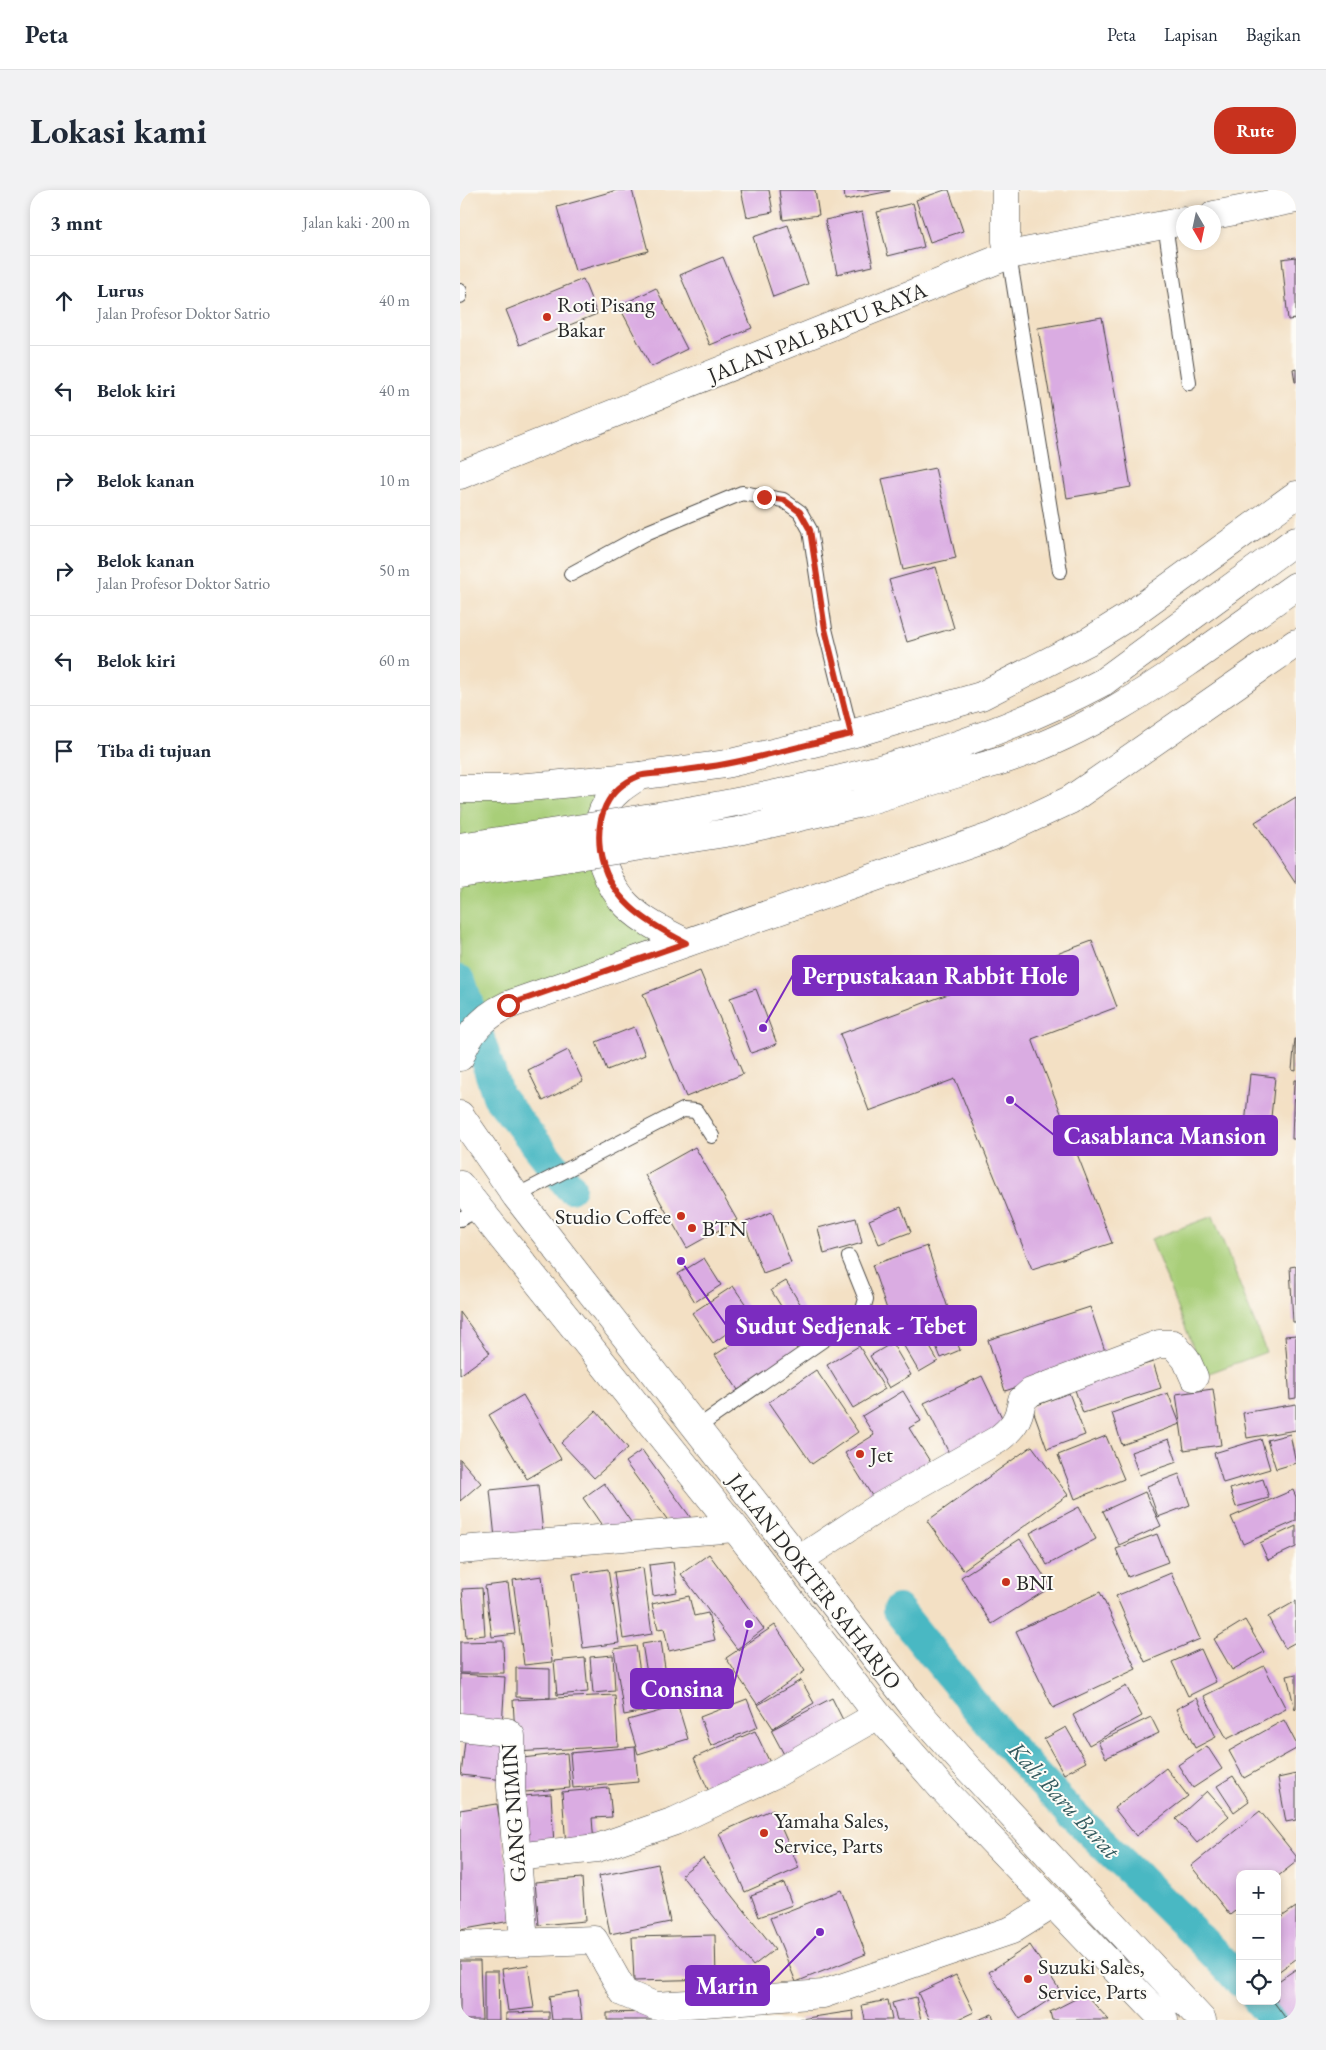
<!DOCTYPE html>
<html lang="id">
<meta charset="utf-8">
<style>
body{margin:0;font-family:"EB Garamond",serif;background:#f2f2f3;color:#1f2937}
.controls{position:absolute;right:15px;bottom:15px;display:grid;overflow:hidden;border-radius:10px;box-shadow:0 2px 8px #0003}
.controls button{width:45px;height:45px;display:grid;place-items:center;padding:0;border:0;border-bottom:1px solid #e0e1e3;background:#fff;color:#1f2937;font:25px sans-serif}
.compass{position:absolute;left:716px;top:15px;width:45px;height:45px;border-radius:50%;background:#fff;box-shadow:0 2px 8px #0003;rotate:171deg}
.stop{position:absolute;width:15px;height:15px;margin:-11px;border:4px solid #c8321e;border-radius:50%;background:#fff}
.stop.end{background:#c8321e;border-color:#fff;box-shadow:0 1px 5px #0008}
.list{margin:0;padding:0;list-style:none}
h2{display:flex;justify-content:space-between;align-items:center;height:65px;margin:0;padding:0 20px;font-size:21px}
h2 small{font-size:16px;font-weight:400;color:#747a83}
.list li{display:grid;grid-template-columns:32px 1fr auto;gap:15px;align-items:center;box-sizing:border-box;height:90px;padding:0 20px;border-top:1px solid #e0e1e3}
.list b{display:block;font-size:19px;white-space:nowrap}
.list p{margin:0;font-size:16px;white-space:nowrap;color:#747a83}
.list em{font-size:16px;font-style:normal;color:#747a83}
.icon{flex:none;width:28px;height:28px;fill:none;stroke:currentColor;stroke-width:2;stroke-linecap:round;stroke-linejoin:round}
.map{position:relative;flex:none;width:836px;height:1830px;overflow:hidden;border-radius:20px}
header{display:flex;align-items:center;gap:30px;box-sizing:border-box;height:70px;padding:0 25px;background:#fff;border-bottom:1px solid #e0e1e3}
header strong{font-size:24px}
nav{display:flex;gap:28px;margin-inline-start:auto;font-size:18px}
.intro{display:flex;align-items:center;justify-content:space-between;box-sizing:border-box;height:120px;padding:0 30px}
h1{margin:0;font-size:35px}
.button{padding:12px 22px;border-radius:20px;background:#c8321e;color:#fff;font-size:18px;font-weight:700}
main{display:flex;gap:30px;padding:0 30px}
aside{flex:1;background:#fff;border-radius:20px;box-shadow:0 2px 8px #0003}
.map>svg:first-child{display:block}
</style>
<header>
<strong>Peta</strong>
<nav><a>Peta</a><a>Lapisan</a><a>Bagikan</a></nav>
</header>
<div class="intro"><h1>Lokasi kami</h1><a class="button">Rute</a></div>
<main>
<aside>
<h2>3 mnt<small>Jalan kaki · 200 m</small></h2>
<ul class="list">
<li><svg class="icon" aria-label="ahead" viewBox="0 0 24 24"><path d="M12 20V5M6 11l6-6 6 6"/></svg><div><b>Lurus</b><p>Jalan Profesor Doktor Satrio</p></div><em>40 m</em></li>
<li><svg class="icon" aria-label="left" viewBox="0 0 24 24"><path d="M17 20v-9H6M10 6l-5 5 5 5"/></svg><div><b>Belok kiri</b></div><em>40 m</em></li>
<li><svg class="icon" aria-label="right" viewBox="0 0 24 24"><path d="M7 20v-9h11M14 6l5 5-5 5"/></svg><div><b>Belok kanan</b></div><em>10 m</em></li>
<li><svg class="icon" aria-label="right" viewBox="0 0 24 24"><path d="M7 20v-9h11M14 6l5 5-5 5"/></svg><div><b>Belok kanan</b><p>Jalan Profesor Doktor Satrio</p></div><em>50 m</em></li>
<li><svg class="icon" aria-label="left" viewBox="0 0 24 24"><path d="M17 20v-9H6M10 6l-5 5 5 5"/></svg><div><b>Belok kiri</b></div><em>60 m</em></li>
<li><svg class="icon" aria-label="arrive" viewBox="0 0 24 24"><path d="M6 21V4h12l-3 4 3 4H6"/></svg><div><b>Tiba di tujuan</b></div></li>
</ul>
</aside>
<div class="map">
<svg width="836" height="1830" viewBox="0 0 836 1830">
<rect width="100%" height="100%" fill="#fdfcf7"/>
<filter id="ink" filterUnits="userSpaceOnUse"><feTurbulence type="fractalNoise" baseFrequency=".02" numOctaves="2"/><feDisplacementMap in="SourceGraphic" scale="10" xChannelSelector="R" yChannelSelector="G"/><feConvolveMatrix kernelMatrix="1 2 1 2 8 2 1 2 1" color-interpolation-filters="sRGB"/></filter>
<filter id="wash" filterUnits="userSpaceOnUse"><feTurbulence type="fractalNoise" baseFrequency=".0096" numOctaves="4" result="noise"/><feDisplacementMap in="SourceGraphic" scale="20" xChannelSelector="R" yChannelSelector="G"/><feGaussianBlur stdDeviation="1.12" result="paint"/><feColorMatrix in="noise" values="0 0 0 0 0 0 0 0 0 0 0 0 0 0 0 0 0 1.4 0 .05"/><feComposite in="paint" operator="in"/></filter>
<g filter="url(#wash)">
<rect width="100%" height="100%" fill="#f3e0c4"/>
<path fill="#a8ce78" stroke="#6a7c52" d="M 179,586 L 141,626 L 0,654 L 0,599 Z
M 142,662 L 149,690 L 226,753 L 48,815 L 0,867 L 0,684 Z
M 753,1026 L 806,1162 L 744,1185 L 691,1049 Z"/>
<g fill="none" stroke-linecap="round" stroke-linejoin="round">
<path stroke="#4ab8c3" stroke-width="32" d="M 0,791 L 38,906 L 110,997
M 438,1420 C 488,1482 537,1545 592,1603 C 653,1667 721,1725 780,1791
M 798,1811 L 814,1830"/>
</g>
<g id="blocks">
<path fill="#daace2" d="M 157,0 L 172,0 L 188,61 L 115,81 L 97,17 Z
M 281,0 L 309,0 L 313,22 L 287,27 Z
M 319,0 L 355,0 L 359,25 L 323,30 Z
M 384,0 L 430,0 L 430,1 L 385,10 Z
M 485,0 L 489,0 L 503,41 L 470,52 L 456,10 Z
M 453,13 L 464,57 L 428,66 L 417,22 Z
M 402,22 L 413,76 L 377,84 L 365,30 Z
M 328,35 L 348,94 L 313,107 L 293,47 Z
M 263,67 L 292,138 L 250,155 L 220,85 Z
M 836,67 L 836,129 L 828,130 L 822,69 Z
M 123,89 L 137,124 L 60,155 L 46,120 Z
M 196,98 L 227,159 L 191,177 L 159,116 Z
M 642,127 L 671,297 L 607,308 L 578,138 Z
M 836,178 L 836,192 L 835,192 L 833,179 Z
M 475,278 L 496,368 L 443,380 L 422,289 Z
M 476,377 L 494,438 L 447,452 L 429,390 Z
M 836,607 L 836,694 L 795,632 Z
M 632,751 L 657,817 L 572,849 L 652,1053 L 572,1079 L 495,889 L 409,921 L 380,844 Z
M 240,781 L 283,884 L 226,907 L 183,804 Z
M 296,799 L 317,854 L 291,863 L 270,808 Z
M 174,837 L 185,865 L 147,880 L 136,852 Z
M 835,849 L 836,849 L 836,881 L 832,880 Z
M 108,860 L 123,891 L 83,911 L 68,880 Z
M 790,884 L 815,887 L 808,958 L 783,956 Z
M 834,890 L 836,890 L 836,949 L 832,949 Z
M 235,957 L 277,1030 L 227,1058 L 185,985 Z
M 441,1017 L 451,1042 L 419,1054 L 409,1030 Z
M 312,1022 L 331,1073 L 303,1083 L 284,1033 Z
M 396,1028 L 402,1053 L 364,1064 L 358,1038 Z
M 467,1056 L 490,1124 L 435,1143 L 412,1075 Z
M 244,1068 L 261,1095 L 235,1112 L 218,1084 Z
M 836,1076 L 836,1132 L 833,1132 L 830,1077 Z
M 326,1091 L 362,1149 L 347,1158 L 311,1100 Z
M 273,1096 L 293,1125 L 253,1153 L 232,1123 Z
M 630,1117 L 647,1167 L 545,1201 L 528,1150 Z
M 0,1122 L 30,1163 L 0,1185 Z
M 315,1126 L 339,1162 L 278,1200 L 255,1165 Z
M 489,1131 L 500,1160 L 481,1168 L 469,1139 Z
M 460,1140 L 478,1171 L 459,1182 L 441,1151 Z
M 836,1145 L 836,1208 L 830,1209 L 825,1146 Z
M 432,1153 L 451,1185 L 429,1198 L 410,1166 Z
M 399,1156 L 425,1199 L 393,1218 L 367,1175 Z
M 693,1172 L 701,1198 L 623,1223 L 614,1197 Z
M 356,1180 L 398,1242 L 352,1274 L 309,1212 Z
M 522,1186 L 546,1236 L 489,1263 L 464,1213 Z
M 753,1199 L 761,1255 L 724,1260 L 716,1204 Z
M 443,1201 L 461,1231 L 449,1238 L 471,1273 L 414,1309 L 385,1263 L 414,1245 L 402,1226 Z
M 609,1203 L 625,1245 L 587,1259 L 572,1217 Z
M 708,1203 L 720,1234 L 662,1255 L 652,1223 Z
M 63,1205 L 101,1269 L 67,1289 L 29,1225 Z
M 836,1214 L 836,1240 L 787,1248 L 783,1223 Z
M 136,1221 L 168,1258 L 134,1288 L 101,1253 Z
M 830,1244 L 836,1273 L 816,1279 L 807,1250 Z
M 646,1246 L 664,1289 L 615,1309 L 598,1265 Z
M 709,1249 L 717,1272 L 679,1285 L 671,1262 Z
M 801,1249 L 810,1279 L 763,1293 L 754,1263 Z
M 572,1256 L 608,1305 L 503,1380 L 467,1331 Z
M 182,1260 L 231,1328 L 215,1340 L 165,1272 Z
M 0,1269 L 21,1293 L 0,1311 Z
M 719,1284 L 730,1315 L 698,1327 L 687,1296 Z
M 803,1289 L 809,1308 L 776,1317 L 770,1299 Z
M 144,1293 L 171,1332 L 150,1347 L 123,1308 Z
M 78,1295 L 83,1343 L 35,1348 L 30,1300 Z
M 833,1300 L 836,1307 L 836,1331 L 783,1354 L 771,1327 Z
M 685,1302 L 701,1336 L 659,1355 L 643,1321 Z
M 619,1317 L 636,1349 L 587,1375 L 570,1343 Z
M 836,1336 L 836,1357 L 808,1370 L 800,1353 Z
M 697,1344 L 708,1372 L 668,1387 L 656,1359 Z
M 560,1349 L 591,1397 L 532,1434 L 501,1387 Z
M 249,1364 L 304,1439 L 277,1459 L 221,1384 Z
M 213,1372 L 217,1402 L 193,1406 L 189,1375 Z
M 183,1378 L 192,1444 L 163,1449 L 154,1382 Z
M 148,1379 L 159,1453 L 123,1458 L 113,1384 Z
M 711,1383 L 740,1449 L 685,1472 L 656,1406 Z
M 82,1386 L 92,1472 L 64,1475 L 53,1390 Z
M 48,1393 L 55,1444 L 32,1447 L 25,1396 Z
M 22,1398 L 25,1445 L 6,1447 L 2,1399 Z
M 640,1402 L 676,1479 L 593,1518 L 556,1441 Z
M 229,1406 L 234,1426 L 248,1423 L 255,1450 L 209,1461 L 204,1438 L 198,1439 L 192,1414 Z
M 836,1411 L 836,1452 L 825,1458 L 808,1427 Z
M 785,1430 L 804,1462 L 772,1480 L 754,1449 Z
M 315,1435 L 345,1481 L 297,1514 L 266,1468 Z
M 43,1451 L 44,1483 L 0,1483 L 0,1452 Z
M 201,1451 L 208,1498 L 190,1501 L 182,1454 Z
M 176,1456 L 186,1521 L 164,1525 L 154,1459 Z
M 741,1459 L 756,1492 L 728,1506 L 712,1472 Z
M 153,1465 L 155,1501 L 133,1503 L 130,1467 Z
M 125,1468 L 128,1502 L 97,1505 L 94,1471 Z
M 804,1476 L 826,1519 L 767,1549 L 744,1506 Z
M 56,1478 L 90,1479 L 90,1508 L 56,1507 Z
M 0,1484 L 45,1487 L 42,1537 L 0,1534 Z
M 836,1484 L 836,1519 L 835,1520 L 827,1486 Z
M 341,1490 L 354,1513 L 313,1538 L 298,1515 Z
M 666,1496 L 682,1526 L 629,1555 L 613,1525 Z
M 155,1505 L 158,1556 L 56,1562 L 53,1510 Z
M 372,1508 L 387,1538 L 327,1570 L 311,1540 Z
M 737,1508 L 756,1547 L 735,1558 L 716,1519 Z
M 287,1509 L 298,1537 L 251,1556 L 240,1527 Z
M 218,1516 L 228,1549 L 178,1564 L 168,1530 Z
M 691,1527 L 699,1543 L 646,1568 L 638,1552 Z
M 824,1530 L 836,1553 L 836,1559 L 784,1588 L 769,1561 Z
M 606,1537 L 626,1572 L 604,1584 L 584,1549 Z
M 295,1541 L 312,1577 L 250,1604 L 234,1568 Z
M 5,1551 L 47,1556 L 44,1590 L 1,1585 Z
M 747,1556 L 762,1579 L 733,1598 L 718,1575 Z
M 175,1557 L 178,1592 L 113,1598 L 110,1563 Z
M 107,1563 L 110,1598 L 65,1602 L 62,1568 Z
M 706,1578 L 728,1606 L 676,1646 L 654,1618 Z
M 836,1584 L 836,1630 L 826,1632 L 818,1588 Z
M 773,1586 L 789,1611 L 774,1622 L 757,1596 Z
M 149,1598 L 152,1627 L 132,1628 L 134,1654 L 106,1656 L 102,1602 Z
M 747,1601 L 769,1626 L 737,1653 L 716,1629 Z
M 91,1604 L 94,1655 L 66,1657 L 62,1606 Z
M 37,1614 L 56,1730 L 0,1740 L 0,1620 Z
M 313,1619 L 339,1678 L 285,1702 L 259,1643 Z
M 800,1621 L 836,1666 L 836,1672 L 817,1687 L 817,1684 L 780,1684 L 780,1717 L 770,1725 L 731,1676 Z
M 243,1668 L 315,1759 L 293,1776 L 221,1685 Z
M 198,1674 L 210,1732 L 150,1744 L 139,1686 Z
M 122,1688 L 125,1731 L 79,1735 L 75,1692 Z
M 324,1693 L 332,1715 L 299,1727 L 291,1705 Z
M 381,1700 L 406,1764 L 336,1792 L 310,1728 Z
M 836,1717 L 836,1769 L 818,1782 L 817,1730 Z
M 255,1745 L 256,1789 L 174,1791 L 172,1747 Z
M 570,1755 L 601,1802 L 560,1829 L 529,1782 Z
M 0,1771 L 20,1771 L 22,1830 L 0,1830 Z
M 68,1775 L 74,1818 L 48,1821 L 42,1779 Z
M 836,1779 L 836,1829 L 827,1830 L 813,1811 L 817,1811 L 817,1792 Z
M 24,1781 L 38,1781 L 39,1830 L 24,1830 Z
M 496,1785 L 514,1822 L 497,1830 L 470,1830 L 458,1803 Z
M 118,1801 L 122,1830 L 92,1830 L 89,1806 Z
M 625,1804 L 649,1830 L 592,1830 L 590,1822 Z
M 456,1807 L 461,1830 L 437,1830 L 432,1813 Z
M 428,1810 L 432,1830 L 405,1830 L 402,1815 Z
M 227,1821 L 227,1830 L 147,1830 L 147,1823 Z
M 393,1821 L 394,1830 L 340,1830 L 340,1829 Z
M 89,1822 L 89,1830 L 46,1830 L 46,1823 Z
M 532,1824 L 534,1830 L 518,1830 Z"/>
</g>
</g>
<g filter="url(#ink)">
<use href="#blocks" fill-opacity="0" stroke="#494642" stroke-width="1"/>
<g fill="none" stroke-linecap="round" stroke-linejoin="round">
<defs>
<path id="lane" d="M 705,35 L 729,193
M 549,65 L 600,381
M 0,101 L 0,106
M 111,384 L 188,342 L 282,303 L 323,310 L 340,322 L 350,340 L 365,439 L 391,544
M 56,1006 L 223,920 L 236,921 L 252,946
M 0,1029 L 18,1020
M 235,1239 L 402,1123 L 406,1109 L 389,1067"/>
<path id="street" d="M 0,1360 L 275,1338
M 339,1370 L 421,1316 L 537,1250 C 553,1238 559,1230 562,1210 L 571,1202 L 699,1154 L 713,1154 L 726,1169 L 734,1187
M 0,1537 L 47,1542 L 51,1546 L 51,1597 L 64,1751
M 56,1667 L 137,1658 L 215,1631 L 317,1583 L 418,1525
M 0,1755 L 134,1750 L 164,1803 L 195,1816 L 244,1813 L 363,1804 L 552,1740 L 592,1715"/>
<path id="secondary" d="M 546,0 L 546,51 L 549,65
M 754,25 L 836,9
M 0,285 L 549,65 L 724,31
M 179,586 C 167,594 155,601 147,613 C 128,642 143,686 162,710 C 179,730 204,741 226,753
M 0,599 L 42,599 L 92,595 L 179,586 L 266,574 L 391,544 L 521,506 L 629,451 L 669,426 L 836,305
M 0,867 C 9,842 24,826 48,815 L 533,646 L 610,610 L 836,453"/>
<path id="primary" d="M 643,492 L 836,350
M 512,579 C 633,550 736,466 836,396
M 0,925 L 56,1006 L 453,1516 L 506,1576 L 742,1830
M 0,995 L 275,1338 L 418,1525 L 482,1598 L 704,1830"/>
</defs>
<use href="#lane" stroke="#494642" stroke-width="16"/>
<use href="#street" stroke="#494642" stroke-width="29"/>
<use href="#secondary" stroke="#494642" stroke-width="29"/>
<use href="#primary" stroke="#494642" stroke-width="29"/>
<use href="#lane" stroke="#fff" stroke-width="14"/>
<use href="#street" stroke="#fff" stroke-width="28"/>
<use href="#secondary" stroke="#fff" stroke-width="28"/>
<use href="#primary" stroke="#fff" stroke-width="28"/>
<defs>
<path id="primary-bridge" d="M 0,657 C 217,623 447,597 643,492
M 0,684 L 278,641 L 397,614 L 512,579"/>
</defs>
<use href="#primary-bridge" stroke="#494642" stroke-width="29" stroke-linecap="butt"/>
<use href="#primary-bridge" stroke="#fff" stroke-width="28"/>
</g>
</g>
<g fill="none" stroke-linecap="round" stroke-linejoin="round" filter="url(#ink)">
<path stroke="#c8321e" stroke-width="6" d="M 48,815 L 226,753 C 186,732 147,709 140,660 C 136,628 146,599 179,586 C 185,584 195,584 202,583 C 223,580 244,578 265,574 C 307,566 349,554 391,544 L 365,439 L 350,340 L 340,322 L 324,310 L 304,307"/>
</g>
<g fill="#c8321e" stroke="#fdfcf7" stroke-width="2">
<circle cx="87" cy="127" r="5"/>
<circle cx="221" cy="1026" r="5"/>
<circle cx="232" cy="1038" r="5"/>
<circle cx="400" cy="1264" r="5"/>
<circle cx="546" cy="1392" r="5"/>
<circle cx="304" cy="1643" r="5"/>
<circle cx="568" cy="1789" r="5"/>
</g>
<g text-anchor="middle" stroke-width="4" stroke-linejoin="round" paint-order="stroke">
<g font-size="22" fill="#2b2b2b" stroke="#fdfcf7" text-anchor="start">
<text x="97" y="122">Roti Pisang<tspan x="97" dy="25">Bakar</tspan></text>
<text x="211" y="1034" text-anchor="end">Studio Coffee</text>
<text x="242" y="1046">BTN</text>
<text x="410" y="1272">Jet</text>
<text x="556" y="1400">BNI</text>
<text x="314" y="1638">Yamaha Sales,<tspan x="314" dy="25">Service, Parts</tspan></text>
<text x="578" y="1784">Suzuki Sales,<tspan x="578" dy="25">Service, Parts</tspan></text>
</g>
<g font-size="22" fill="#2b2b2b" stroke="#fdfcf7">
<text transform="translate(357 142) rotate(-22)" y="8">JALAN PAL BATU RAYA</text>
<text transform="translate(355 1391) rotate(52)" y="8">JALAN DOKTER SAHARJO</text>
<text transform="translate(53 1623) rotate(-94)" y="8">GANG NIMIN</text>
</g>
<g font-size="24" font-style="italic" fill="#365c60" stroke="#fdfcf7">
<text transform="translate(604 1610) rotate(47)" y="8">Kali Baru Barat</text>
</g>
</g>
<path fill="none" stroke="#7b2cbf" stroke-width="2" d="M303 838L333 785M550 910L594 945M221 1071L266 1135M289 1434L273 1498M360 1742L309 1795"/>
<g fill="#7b2cbf" stroke="#fdfcf7" stroke-width="2">
<circle cx="303" cy="838" r="5"/>
<circle cx="550" cy="910" r="5"/>
<circle cx="221" cy="1071" r="5"/>
<circle cx="289" cy="1434" r="5"/>
<circle cx="360" cy="1742" r="5"/>
</g>
<g fill="#7b2cbf" stroke="#7b2cbf" stroke-width="2">
<rect x="333" y="766" width="285" height="39" rx="5"/>
<rect x="594" y="926" width="223" height="39" rx="5"/>
<rect x="266" y="1116" width="250" height="39" rx="5"/>
<rect x="171" y="1479" width="102" height="39" rx="5"/>
<rect x="226" y="1776" width="83" height="39" rx="5"/>
</g>
<g font-size="24" text-anchor="middle" font-weight="bold" fill="#fff">
<text x="475" y="794">Perpustakaan Rabbit Hole</text>
<text x="705" y="954">Casablanca Mansion</text>
<text x="391" y="1144">Sudut Sedjenak - Tebet</text>
<text x="222" y="1507">Consina</text>
<text x="267" y="1804">Marin</text>
</g>
</svg>
<div class="controls">
<button>+</button>
<button>−</button>
<button><svg class="icon" aria-label="locate" viewBox="0 0 24 24"><circle cx="12" cy="12" r="6"/><path d="M12 2v4M12 18v4M2 12h4M18 12h4"/></svg></button>
</div>
<svg class="compass" viewBox="-18 -18 36 36"><path d="M0-13l5 13h-10z" fill="#e53935"/><path d="M0 13l5-13h-10z" fill="#747a83"/></svg>
<div class="stop" style="left:48px;top:815px"></div>
<div class="stop end" style="left:304px;top:307px"></div>
</div>
</main>
